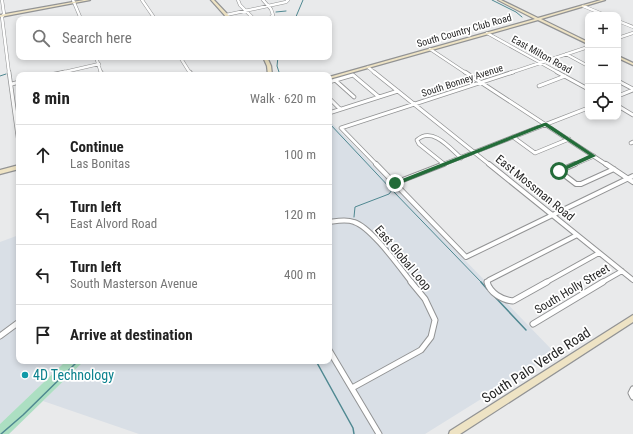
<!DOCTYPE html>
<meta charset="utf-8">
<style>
body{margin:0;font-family:"Roboto Condensed",sans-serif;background:#f2f2f2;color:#222}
.controls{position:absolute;right:12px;top:12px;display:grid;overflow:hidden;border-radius:8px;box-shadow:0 2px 6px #0003}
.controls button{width:36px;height:36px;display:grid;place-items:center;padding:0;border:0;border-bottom:1px solid #e0e0e0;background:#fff;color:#222;font:20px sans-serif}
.stop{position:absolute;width:12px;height:12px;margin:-9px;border:3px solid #236c39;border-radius:50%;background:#fff}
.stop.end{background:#236c39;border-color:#fff;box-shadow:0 1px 4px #0008}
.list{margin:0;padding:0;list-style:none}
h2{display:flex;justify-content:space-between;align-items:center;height:52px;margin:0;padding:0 16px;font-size:17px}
h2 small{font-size:13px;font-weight:400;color:#767676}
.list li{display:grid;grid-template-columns:26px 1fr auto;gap:12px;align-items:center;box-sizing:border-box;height:60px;padding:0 16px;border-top:1px solid #e0e0e0}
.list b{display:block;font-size:15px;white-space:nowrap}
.list p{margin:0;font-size:13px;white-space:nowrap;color:#767676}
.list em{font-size:13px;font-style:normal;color:#767676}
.icon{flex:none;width:22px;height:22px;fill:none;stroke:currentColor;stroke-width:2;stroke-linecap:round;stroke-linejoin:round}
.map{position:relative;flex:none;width:633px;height:434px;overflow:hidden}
.search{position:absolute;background:#fff;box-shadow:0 2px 6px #0003;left:16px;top:16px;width:316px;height:44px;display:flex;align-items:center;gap:10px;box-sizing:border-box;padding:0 14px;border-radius:8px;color:#767676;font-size:15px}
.panel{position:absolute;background:#fff;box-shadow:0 2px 6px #0003;left:16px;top:72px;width:316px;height:292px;border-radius:8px}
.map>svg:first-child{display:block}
</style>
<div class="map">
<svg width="633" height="434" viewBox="0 0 633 434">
<rect width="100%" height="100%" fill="#e9eaeb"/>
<path fill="#d9dfe6" d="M 329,120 L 555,353 L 425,434 L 139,434 L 43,401 L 84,361 L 329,361 Z
M 19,235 L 19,361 L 66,361 L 0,424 L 0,242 Z"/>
<path fill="#acdfc2" d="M 66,361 L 84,361 L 9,434 L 0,434 L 0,424 Z"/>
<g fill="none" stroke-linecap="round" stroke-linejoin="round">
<path stroke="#4f8891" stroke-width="1" d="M 492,0 L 516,12 L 522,17
M 276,12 L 286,11
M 295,19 L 303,0
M 278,57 L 277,66 L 280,75
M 0,76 L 6,74
M 329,123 L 392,190 L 389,194 L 355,207 L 354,217
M 392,190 L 482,283"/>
<path stroke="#4f8891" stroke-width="1.5" d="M 481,282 L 487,289
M 495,297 L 526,330
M 316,361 L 353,428 L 354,434
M 1,434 L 23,415 L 78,361"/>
<defs>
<path id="street-far3" d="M 2,0 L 4,14 L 2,17 L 9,73
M 73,0 L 81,19
M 142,0 L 155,19
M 238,0 L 240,5 L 254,19
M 263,0 L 271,9 L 273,15 L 269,19
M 583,6 L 605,15
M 226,15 L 286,2 L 288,0
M 618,21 L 633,27
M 487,33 L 559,73
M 618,38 L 633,33
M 430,49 L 466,73
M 566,54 L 588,66
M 96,57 L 101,73
M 180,57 L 190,73
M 368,67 L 375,73
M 60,73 L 99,64
M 510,73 L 588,47"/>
<path id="street-far2" d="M 9,72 L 19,144
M 101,72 L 102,75
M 190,72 L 192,75
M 374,72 L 490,165
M 465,72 L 607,165
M 557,72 L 588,89
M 50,75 L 65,72
M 335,80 L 354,97
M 618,81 L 633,89
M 329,82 L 353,75 L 379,97
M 12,84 L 19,82
M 539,86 L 565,76
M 618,96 L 633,90
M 329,98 L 340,109
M 618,106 L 633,115
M 329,113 L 398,91
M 513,137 L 535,153 L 569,139
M 631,143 L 633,142
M 444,164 L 419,144 L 417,140 C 432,126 450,148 461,158
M 377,165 L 341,128 L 513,72
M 441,165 L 588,108
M 573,165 L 594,156"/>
<path id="street-far1" d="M 376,164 L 466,257 L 633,176
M 489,164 L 633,280
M 575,164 L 559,171 L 576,184 L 581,184 L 614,169
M 606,164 L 633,182
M 395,183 L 444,164
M 329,222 C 337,221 346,219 354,222 C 371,227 400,268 412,283
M 487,283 L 489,280 L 577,235
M 545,283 L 599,253
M 601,283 L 622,271"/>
<path id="street" d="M 487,282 C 490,293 502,300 513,301 L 547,282
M 533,324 L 603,282
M 0,336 L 19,322
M 329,350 L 379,434
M 352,388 L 421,350 L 431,337 L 435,320 L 425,299 L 411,282
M 633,389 L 631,393 L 633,397"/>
<path id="secondary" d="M 84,0 L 90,0 L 0,17 L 0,15 Z
M 211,0 L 214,0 L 232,19 L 228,19 Z
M 498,0 L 501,0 L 538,18 L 601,0 L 605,0 L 541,19 L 588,42 L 588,44 L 538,20 L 329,79 L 329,77 L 535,19 Z
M 618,56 L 633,63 L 633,65 L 618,58 Z
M 263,57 L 267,57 L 271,66 L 272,75 L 268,75 L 267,66 Z
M 19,165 L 19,169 L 0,174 L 0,170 Z
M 633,315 L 633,322 L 460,434 L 449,434 L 450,431 Z"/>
</defs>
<use href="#street-far3" stroke="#929394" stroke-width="3.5"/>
<use href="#street-far2" stroke="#929394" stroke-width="4.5"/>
<use href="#street-far1" stroke="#929394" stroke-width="6"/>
<use href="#street" stroke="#929394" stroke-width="7"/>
<use href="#secondary" stroke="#929394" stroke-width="2.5"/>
<use href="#street-far3" stroke="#fff" stroke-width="2.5"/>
<use href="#street-far2" stroke="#fff" stroke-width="3"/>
<use href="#street-far1" stroke="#fff" stroke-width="4"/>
<use href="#street" stroke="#fff" stroke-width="5"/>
<use href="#secondary" fill="#eee3c4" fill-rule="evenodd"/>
</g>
<path fill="#236c39" d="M 544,123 L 547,123 L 596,156 L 561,172 L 557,172 L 557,170 L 589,155 L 545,126 L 397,185 L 392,183 Z"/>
<circle fill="#0f9aa8" stroke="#fff" stroke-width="1.5" cx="25" cy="375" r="4"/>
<g text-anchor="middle" stroke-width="3.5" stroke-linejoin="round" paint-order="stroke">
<g font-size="10" fill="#262626" stroke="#fff">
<text transform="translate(464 30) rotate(-16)" y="4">South Country Club Road</text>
<text transform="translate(542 54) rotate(29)" y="4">East Milton Road</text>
<text transform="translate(462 80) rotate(-18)" y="4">South Bonney Avenue</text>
</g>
<g font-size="12" fill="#262626" stroke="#fff">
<text transform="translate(535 188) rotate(39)" y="4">East Mossman Road</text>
<text transform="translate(403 258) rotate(50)" y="4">East Global Loop</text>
<text transform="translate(572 289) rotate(-31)" y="4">South Holly Street</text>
</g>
<g font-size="14" fill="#262626" stroke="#fff">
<text transform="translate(536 365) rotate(-33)" y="5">South Palo Verde Road</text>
</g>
<g font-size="14" fill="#0d838f" stroke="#fff" text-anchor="start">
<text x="33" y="380">4D Technology</text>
</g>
</g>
</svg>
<div class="controls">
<button>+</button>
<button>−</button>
<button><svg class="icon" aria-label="locate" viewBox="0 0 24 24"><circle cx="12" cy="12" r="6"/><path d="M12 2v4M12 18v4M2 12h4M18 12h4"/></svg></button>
</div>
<div class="stop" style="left:559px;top:171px"></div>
<div class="stop end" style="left:395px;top:183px"></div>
<div class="search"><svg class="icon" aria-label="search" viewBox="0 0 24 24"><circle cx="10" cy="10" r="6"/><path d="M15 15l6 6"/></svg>Search here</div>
<section class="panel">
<h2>8 min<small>Walk · 620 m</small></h2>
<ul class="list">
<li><svg class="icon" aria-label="ahead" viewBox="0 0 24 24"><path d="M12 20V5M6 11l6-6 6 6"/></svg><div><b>Continue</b><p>Las Bonitas</p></div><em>100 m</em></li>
<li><svg class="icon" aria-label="left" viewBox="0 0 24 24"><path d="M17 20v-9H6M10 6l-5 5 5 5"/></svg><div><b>Turn left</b><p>East Alvord Road</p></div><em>120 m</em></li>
<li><svg class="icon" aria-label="left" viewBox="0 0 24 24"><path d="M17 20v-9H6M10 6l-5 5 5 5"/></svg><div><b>Turn left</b><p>South Masterson Avenue</p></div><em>400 m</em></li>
<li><svg class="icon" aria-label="arrive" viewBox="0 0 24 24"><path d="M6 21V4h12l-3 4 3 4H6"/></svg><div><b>Arrive at destination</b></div></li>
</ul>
</section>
</div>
